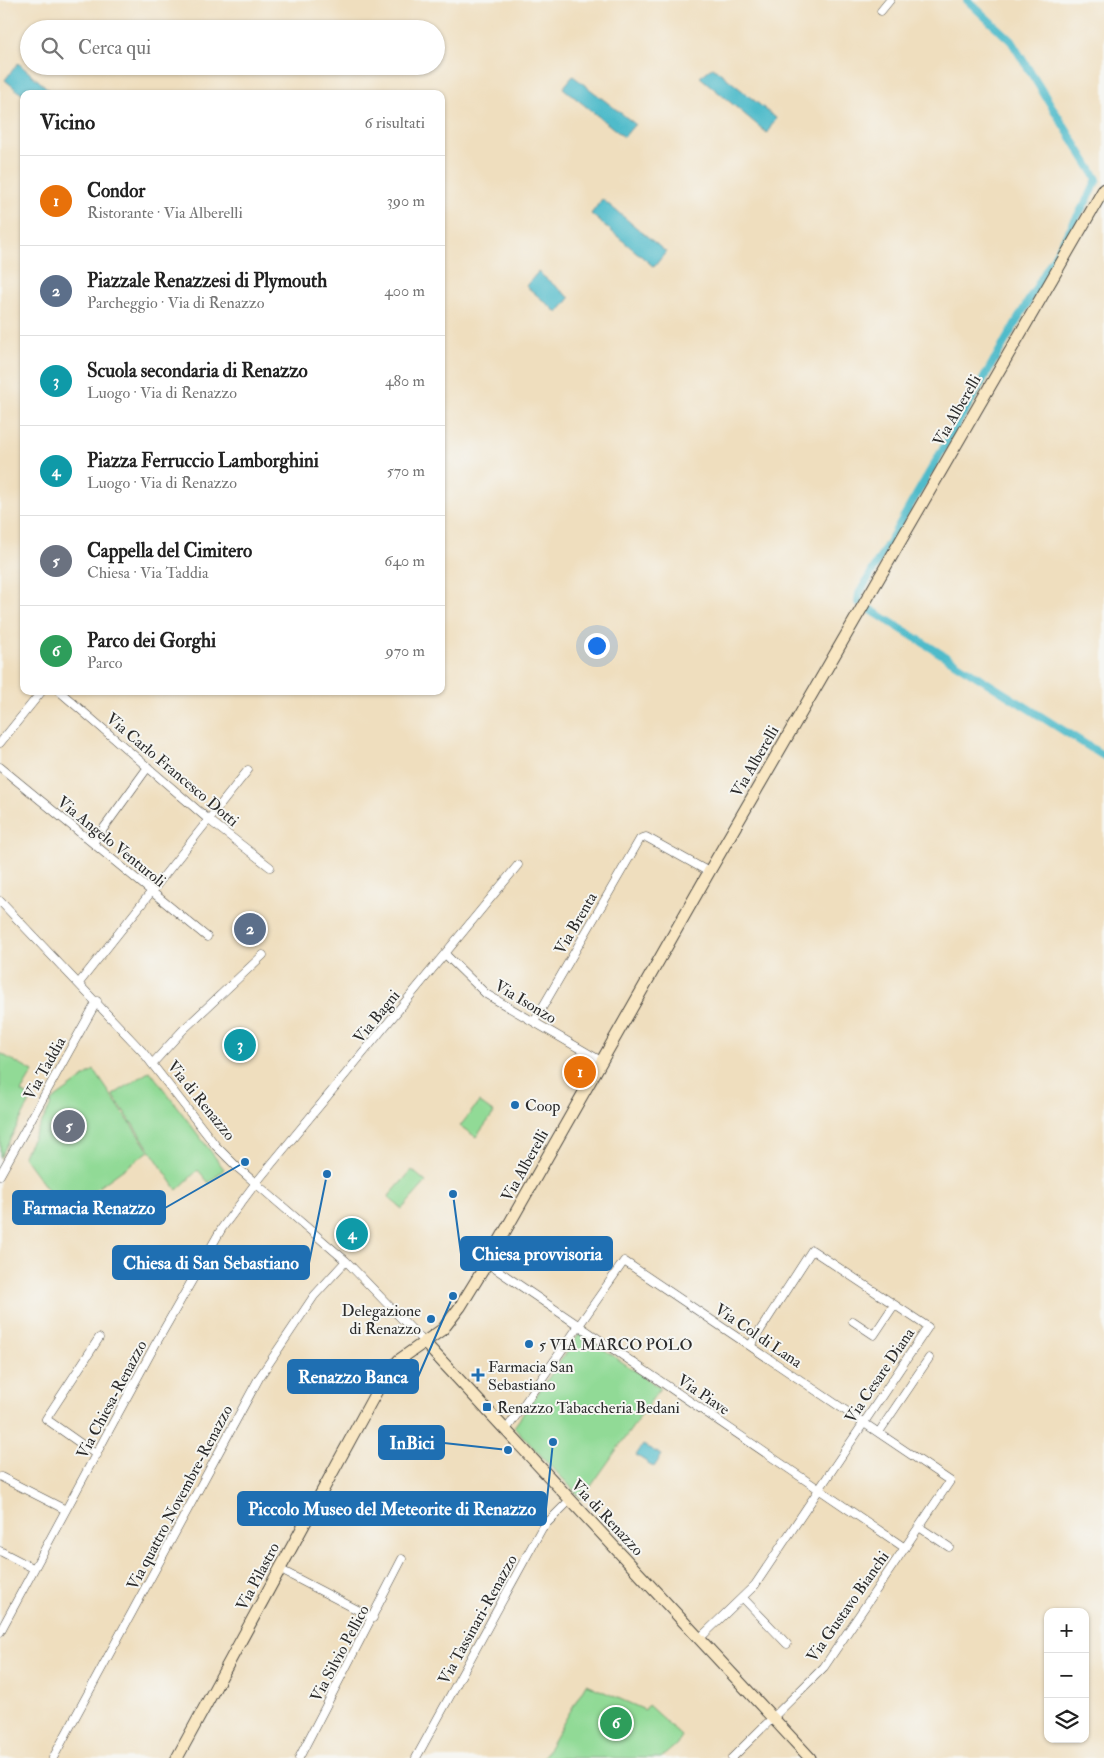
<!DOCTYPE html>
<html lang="it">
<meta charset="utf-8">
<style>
body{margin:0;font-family:"IM FELL Double Pica",serif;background:#f6f6f6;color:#222}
.controls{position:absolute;right:15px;bottom:15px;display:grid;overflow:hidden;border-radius:10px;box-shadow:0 1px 4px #0004}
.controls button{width:45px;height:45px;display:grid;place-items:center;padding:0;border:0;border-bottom:1px solid #e0e0e0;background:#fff;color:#222;font:25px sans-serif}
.you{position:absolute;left:596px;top:645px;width:18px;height:18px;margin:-12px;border:4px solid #fff;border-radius:50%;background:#1a73e8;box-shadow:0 0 0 8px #1a73e833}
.badge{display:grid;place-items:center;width:32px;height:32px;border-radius:50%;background:#111827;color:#fff;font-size:16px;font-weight:700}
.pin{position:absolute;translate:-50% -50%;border:2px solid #fff;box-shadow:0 1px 5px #0006}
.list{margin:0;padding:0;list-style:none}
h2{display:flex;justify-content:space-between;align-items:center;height:65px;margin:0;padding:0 20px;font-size:21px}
h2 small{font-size:16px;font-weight:400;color:#767676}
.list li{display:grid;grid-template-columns:32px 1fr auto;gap:15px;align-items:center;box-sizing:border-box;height:90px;padding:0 20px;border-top:1px solid #e0e0e0}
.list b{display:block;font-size:19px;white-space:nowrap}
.list p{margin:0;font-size:16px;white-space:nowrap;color:#767676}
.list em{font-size:16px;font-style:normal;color:#767676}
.icon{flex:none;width:28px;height:28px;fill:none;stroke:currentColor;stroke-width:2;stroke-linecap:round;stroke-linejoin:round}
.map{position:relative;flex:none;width:1104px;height:1758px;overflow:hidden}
.search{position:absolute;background:#fff;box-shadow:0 1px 4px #0004;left:20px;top:20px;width:425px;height:55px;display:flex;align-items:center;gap:12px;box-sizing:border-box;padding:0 18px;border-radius:28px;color:#767676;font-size:19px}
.panel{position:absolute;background:#fff;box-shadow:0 1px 4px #0004;left:20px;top:90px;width:425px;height:605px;border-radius:10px}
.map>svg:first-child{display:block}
</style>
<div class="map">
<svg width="1104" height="1758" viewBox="0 0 1104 1758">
<rect width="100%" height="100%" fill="#f6f6f2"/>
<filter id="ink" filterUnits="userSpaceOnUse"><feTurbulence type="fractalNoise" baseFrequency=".02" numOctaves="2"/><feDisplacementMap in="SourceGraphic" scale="10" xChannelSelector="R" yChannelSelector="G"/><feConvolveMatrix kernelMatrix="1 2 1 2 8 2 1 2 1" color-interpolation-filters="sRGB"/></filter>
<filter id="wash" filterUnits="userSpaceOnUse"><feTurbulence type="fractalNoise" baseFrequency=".0096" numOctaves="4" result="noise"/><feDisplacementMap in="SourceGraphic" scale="20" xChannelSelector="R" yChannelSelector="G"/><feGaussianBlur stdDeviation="1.12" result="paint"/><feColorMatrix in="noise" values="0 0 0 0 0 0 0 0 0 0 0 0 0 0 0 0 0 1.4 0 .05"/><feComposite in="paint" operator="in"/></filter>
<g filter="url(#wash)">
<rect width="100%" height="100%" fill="#efdebe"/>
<path fill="#91da96" stroke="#5e8260" d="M 0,1053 L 33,1072 L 21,1092 L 32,1098 L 0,1158 Z
M 94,1070 L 149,1151 L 64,1212 L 23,1156 L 50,1107 L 51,1101 Z
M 150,1071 L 224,1169 L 209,1183 L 198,1170 L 177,1190 L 113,1095 Z
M 479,1102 L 494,1113 L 476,1137 L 460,1126 Z
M 412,1170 L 426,1182 L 402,1209 L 388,1197 Z
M 580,1333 L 660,1388 L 582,1499 L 514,1427 Z
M 586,1684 L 645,1710 L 648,1705 L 682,1736 L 677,1744 L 661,1758 L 543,1758 Z"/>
<path fill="#4fbbca" stroke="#3d737a" d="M 18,63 L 54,94 L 24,94 L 24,96 L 5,80 Z
M 713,67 L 776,118 L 767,133 L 700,77 Z
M 573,76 L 635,124 L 624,137 L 563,88 Z
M 602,199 L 666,252 L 654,267 L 591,214 Z
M 538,272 L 570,298 L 558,313 L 526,286 Z
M 643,1445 L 662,1455 L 654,1467 L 636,1455 Z"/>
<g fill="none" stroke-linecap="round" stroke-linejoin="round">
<path stroke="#4fbbca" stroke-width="8" d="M 858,602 L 859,594 L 1092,191 L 1097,179 L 1011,41 L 967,0
M 871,610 L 1104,756"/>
</g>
</g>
<g filter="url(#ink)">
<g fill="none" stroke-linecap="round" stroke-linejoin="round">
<defs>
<path id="street" d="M 881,11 L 890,0
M 59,691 L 209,820 L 270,867
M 0,743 L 42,691
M 0,767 L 207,937
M 93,843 L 148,767
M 0,901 L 142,1051 L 216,1146 L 238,1168 L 346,1261 L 424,1342
M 445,954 L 486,994 L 601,1061
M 79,983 L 248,770
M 534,1022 L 640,839 L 646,837 L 709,872
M 152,1064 L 183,1030 L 263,955
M 0,1175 L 97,1001
M 487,1263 L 905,1548
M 853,1321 L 874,1335 L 894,1305
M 506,1430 L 624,1261 L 950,1481 L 824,1667 L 732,1758
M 879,1432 L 929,1358
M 97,1455 L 46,1419 L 99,1338
M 1,1477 L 66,1510
M 919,1527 L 949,1547
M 0,1551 L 33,1568
M 279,1569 L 373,1618
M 743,1598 L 787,1644
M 0,1632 L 155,1345 L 222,1228 L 255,1184 L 518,865
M 699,1639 L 755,1585 L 928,1327 L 812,1250 L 750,1346
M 53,1758 L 259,1378 L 314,1296 L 346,1261
M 299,1758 L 402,1559
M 416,1758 L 542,1528 L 570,1500"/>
<path id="secondary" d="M 424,1342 L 810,1758
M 177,1758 L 380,1385 L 399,1360 L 443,1329 L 460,1307 L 487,1263 L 709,872 L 1104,189"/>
</defs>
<use href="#street" stroke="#484641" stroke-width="9"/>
<use href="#secondary" stroke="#484641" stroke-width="13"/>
<use href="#street" stroke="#fff" stroke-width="8"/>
<use href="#secondary" stroke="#f9e7c3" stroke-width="11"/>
</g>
</g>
<g fill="#1f6fb2" stroke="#f6f6f2" stroke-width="2">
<circle cx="515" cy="1105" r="5"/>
<circle cx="431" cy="1319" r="5"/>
<circle cx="529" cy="1344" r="5"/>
<path d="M475.5 1367.5h5v5h5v5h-5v5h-5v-5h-5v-5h5z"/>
<rect x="482" y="1402" width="10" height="10" rx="2.5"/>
</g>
<g text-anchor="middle" stroke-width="4" stroke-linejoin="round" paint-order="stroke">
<g font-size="16" fill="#2b2b2b" stroke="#f6f6f2">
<text transform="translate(956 410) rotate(-60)" y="6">Via Alberelli</text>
<text transform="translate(754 761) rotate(-60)" y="6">Via Alberelli</text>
<text transform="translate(173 769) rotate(40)" y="6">Via Carlo Francesco Dotti</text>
<text transform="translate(112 841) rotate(39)" y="6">Via Angelo Venturoli</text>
<text transform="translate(575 923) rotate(-60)" y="6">Via Brenta</text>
<text transform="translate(526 1001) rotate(31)" y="6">Via Isonzo</text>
<text transform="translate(376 1016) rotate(-51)" y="6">Via Bagni</text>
<text transform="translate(44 1068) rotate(-61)" y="6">Via Taddia</text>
<text transform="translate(202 1100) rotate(51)" y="6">Via di Renazzo</text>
<text transform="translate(524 1165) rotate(-61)" y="6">Via Alberelli</text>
<text transform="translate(759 1335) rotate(34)" y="6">Via Col di Lana</text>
<text transform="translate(879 1375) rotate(-56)" y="6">Via Cesare Diana</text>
<text transform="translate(704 1394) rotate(34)" y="6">Via Piave</text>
<text transform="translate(111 1399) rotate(-62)" y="6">Via Chiesa-Renazzo</text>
<text transform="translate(179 1497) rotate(-62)" y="6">Via quattro Novembre-Renazzo</text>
<text transform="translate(608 1517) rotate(47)" y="6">Via di Renazzo</text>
<text transform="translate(257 1576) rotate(-62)" y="6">Via Pilastro</text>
<text transform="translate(847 1606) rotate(-55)" y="6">Via Gustavo Bianchi</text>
<text transform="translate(477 1619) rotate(-61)" y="6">Via Tassinari-Renazzo</text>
<text transform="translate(339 1653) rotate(-62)" y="6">Via Silvio Pellico</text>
</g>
<g font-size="16" fill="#2b2b2b" stroke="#f6f6f2" text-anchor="start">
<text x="525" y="1111">Coop</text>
<text x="421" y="1316" text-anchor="end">Delegazione<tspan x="421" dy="18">di Renazzo</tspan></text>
<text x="539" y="1350">5 VIA MARCO POLO</text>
<text x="488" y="1372">Farmacia San<tspan x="488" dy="18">Sebastiano</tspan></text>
<text x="497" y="1413">Renazzo Tabaccheria Bedani</text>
</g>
</g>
<path fill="none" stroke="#1f6fb2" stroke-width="2" d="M245 1162L165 1208M453 1194L461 1254M327 1174L309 1263M453 1296L418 1377M508 1450L444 1443M553 1442L546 1509"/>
<g fill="#1f6fb2" stroke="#f6f6f2" stroke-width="2">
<circle cx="245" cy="1162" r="5"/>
<circle cx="453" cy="1194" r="5"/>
<circle cx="327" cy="1174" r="5"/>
<circle cx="453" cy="1296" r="5"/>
<circle cx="508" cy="1450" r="5"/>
<circle cx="553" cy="1442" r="5"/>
</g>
<g fill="#1f6fb2" stroke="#1f6fb2" stroke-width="2">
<rect x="13" y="1191" width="152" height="33" rx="5"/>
<rect x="461" y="1237" width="151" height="33" rx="5"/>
<rect x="113" y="1246" width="196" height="33" rx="5"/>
<rect x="288" y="1360" width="130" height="33" rx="5"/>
<rect x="379" y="1426" width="65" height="33" rx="5"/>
<rect x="238" y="1492" width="308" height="33" rx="5"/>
</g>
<g font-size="18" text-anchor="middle" font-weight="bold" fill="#fff">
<text x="89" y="1214">Farmacia Renazzo</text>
<text x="537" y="1260">Chiesa provvisoria</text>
<text x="211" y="1269">Chiesa di San Sebastiano</text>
<text x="353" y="1383">Renazzo Banca</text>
<text x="412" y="1449">InBici</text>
<text x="392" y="1515">Piccolo Museo del Meteorite di Renazzo</text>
</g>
</svg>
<div class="controls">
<button>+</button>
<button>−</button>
<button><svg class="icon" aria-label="layers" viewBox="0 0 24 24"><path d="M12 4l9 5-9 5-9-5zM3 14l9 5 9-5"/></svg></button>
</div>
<div class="you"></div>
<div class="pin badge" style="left:580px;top:1072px;background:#e8710a">1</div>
<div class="pin badge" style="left:250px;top:929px;background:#5c6f8a">2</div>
<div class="pin badge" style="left:240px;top:1045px;background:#0f9aa8">3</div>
<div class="pin badge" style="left:352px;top:1234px;background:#0f9aa8">4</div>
<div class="pin badge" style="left:69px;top:1126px;background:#6b7280">5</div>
<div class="pin badge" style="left:616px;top:1723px;background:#2e9e5b">6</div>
<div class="search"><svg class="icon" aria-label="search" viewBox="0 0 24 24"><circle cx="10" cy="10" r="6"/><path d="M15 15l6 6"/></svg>Cerca qui</div>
<section class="panel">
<h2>Vicino<small>6 risultati</small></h2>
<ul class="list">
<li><span class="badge" style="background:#e8710a">1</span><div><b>Condor</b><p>Ristorante · Via Alberelli</p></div><em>390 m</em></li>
<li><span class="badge" style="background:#5c6f8a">2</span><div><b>Piazzale Renazzesi di Plymouth</b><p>Parcheggio · Via di Renazzo</p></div><em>400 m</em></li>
<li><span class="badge" style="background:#0f9aa8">3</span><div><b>Scuola secondaria di Renazzo</b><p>Luogo · Via di Renazzo</p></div><em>480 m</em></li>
<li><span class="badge" style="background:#0f9aa8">4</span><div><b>Piazza Ferruccio Lamborghini</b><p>Luogo · Via di Renazzo</p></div><em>570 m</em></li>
<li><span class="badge" style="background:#6b7280">5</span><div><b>Cappella del Cimitero</b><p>Chiesa · Via Taddia</p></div><em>640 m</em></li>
<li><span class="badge" style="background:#2e9e5b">6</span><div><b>Parco dei Gorghi</b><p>Parco</p></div><em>970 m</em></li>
</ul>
</section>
</div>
